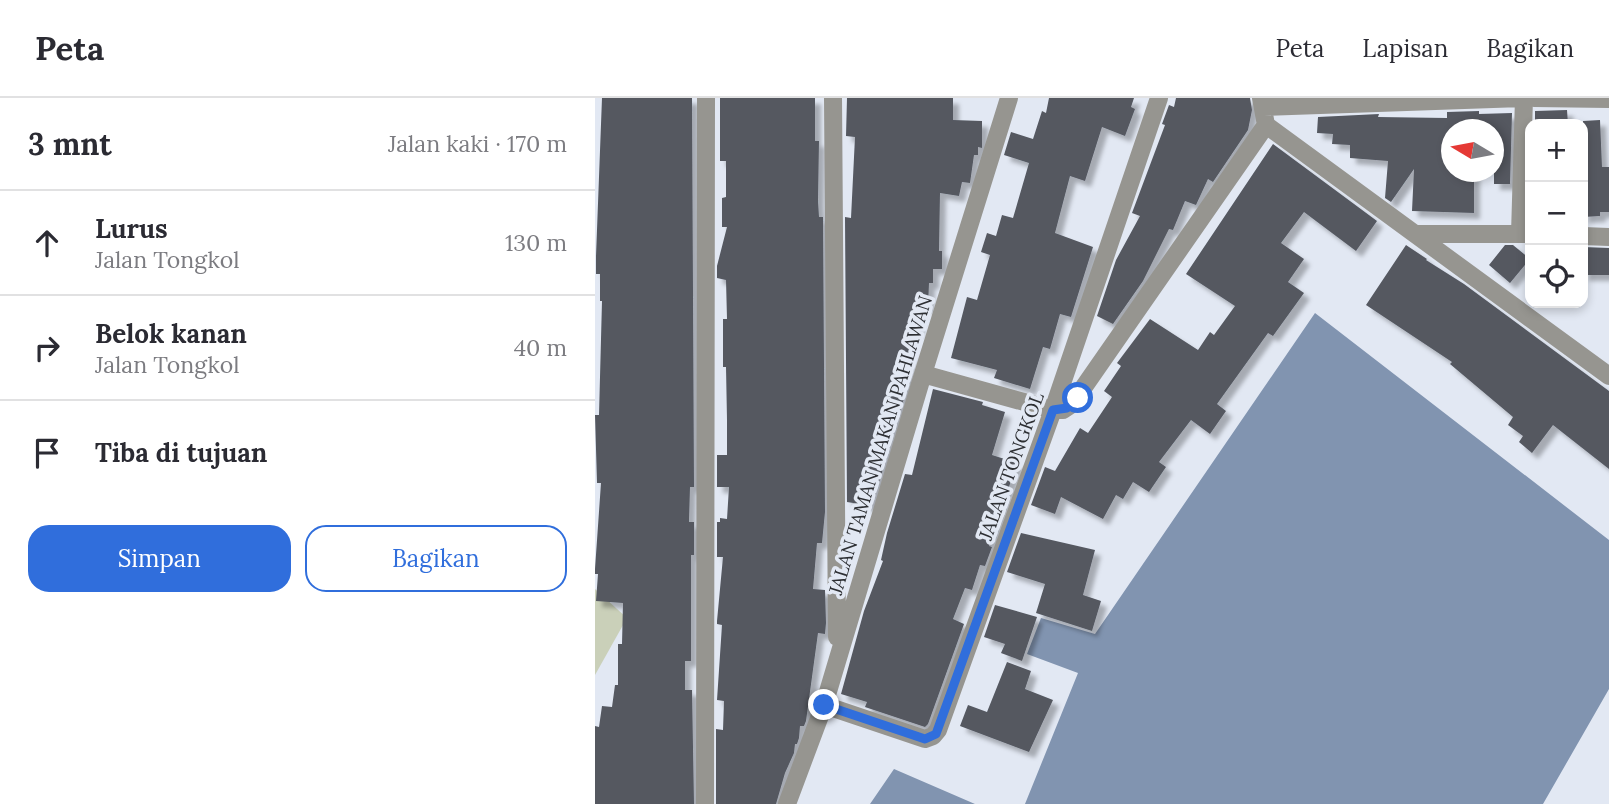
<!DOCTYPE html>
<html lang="id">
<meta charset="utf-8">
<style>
body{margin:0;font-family:Lora,serif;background:#f7f7f7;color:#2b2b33}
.controls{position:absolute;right:21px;top:21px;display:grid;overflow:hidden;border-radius:14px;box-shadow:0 4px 10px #0003}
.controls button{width:63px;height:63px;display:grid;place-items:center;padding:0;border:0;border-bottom:2px solid #e1e1e2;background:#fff;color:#2b2b33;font:35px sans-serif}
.compass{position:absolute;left:846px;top:21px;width:63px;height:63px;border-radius:50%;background:#fff;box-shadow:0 4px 10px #0003;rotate:280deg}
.stop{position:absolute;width:21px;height:21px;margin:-16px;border:5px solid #306edc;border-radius:50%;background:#fff}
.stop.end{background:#306edc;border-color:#fff;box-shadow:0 2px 7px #0008}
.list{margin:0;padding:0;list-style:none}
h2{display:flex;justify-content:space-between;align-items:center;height:91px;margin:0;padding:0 28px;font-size:30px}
h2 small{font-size:23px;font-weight:400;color:#7c7c81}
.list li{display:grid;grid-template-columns:46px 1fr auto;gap:21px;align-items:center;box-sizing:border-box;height:105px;padding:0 28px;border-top:2px solid #e1e1e2}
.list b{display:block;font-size:26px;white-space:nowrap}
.list p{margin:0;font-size:23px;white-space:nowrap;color:#7c7c81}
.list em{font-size:23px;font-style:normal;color:#7c7c81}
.actions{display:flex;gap:14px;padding:21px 28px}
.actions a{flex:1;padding:16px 0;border:2px solid #306edc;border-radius:21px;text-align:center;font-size:24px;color:#306edc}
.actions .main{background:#306edc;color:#fff}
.icon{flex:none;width:38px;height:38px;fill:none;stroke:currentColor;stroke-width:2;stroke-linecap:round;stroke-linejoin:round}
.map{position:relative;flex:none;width:1014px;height:706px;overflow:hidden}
header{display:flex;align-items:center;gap:42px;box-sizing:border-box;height:98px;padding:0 35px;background:#fff;border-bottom:2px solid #e1e1e2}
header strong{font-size:33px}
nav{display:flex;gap:38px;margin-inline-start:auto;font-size:24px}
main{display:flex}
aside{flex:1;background:#fff}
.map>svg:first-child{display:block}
</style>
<header>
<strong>Peta</strong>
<nav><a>Peta</a><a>Lapisan</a><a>Bagikan</a></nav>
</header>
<main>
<aside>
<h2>3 mnt<small>Jalan kaki · 170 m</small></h2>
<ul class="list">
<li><svg class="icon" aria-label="ahead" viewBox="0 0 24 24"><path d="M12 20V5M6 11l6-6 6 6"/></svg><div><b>Lurus</b><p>Jalan Tongkol</p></div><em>130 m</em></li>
<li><svg class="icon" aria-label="right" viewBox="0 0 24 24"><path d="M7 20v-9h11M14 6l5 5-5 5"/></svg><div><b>Belok kanan</b><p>Jalan Tongkol</p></div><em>40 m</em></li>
<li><svg class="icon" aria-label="arrive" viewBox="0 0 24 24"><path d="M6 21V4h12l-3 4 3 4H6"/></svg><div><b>Tiba di tujuan</b></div></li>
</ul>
<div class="actions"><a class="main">Simpan</a><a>Bagikan</a></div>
</aside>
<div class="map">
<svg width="1014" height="706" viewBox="0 0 1014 706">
<defs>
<filter id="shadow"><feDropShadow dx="6" dy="6" stdDeviation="2" flood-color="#0004"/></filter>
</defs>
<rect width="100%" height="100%" fill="#e2e8f3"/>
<path fill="#cad0b9" d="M 0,491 L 32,520 L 0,577 Z"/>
<path fill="#8194b0" d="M 720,215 L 1014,442 L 1014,591 L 948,706 L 430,706 L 483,575 L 432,556 L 446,520 L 500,536 Z
M 299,671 L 380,706 L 275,706 Z"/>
<path fill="#545861" filter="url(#shadow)" d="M 7,0 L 97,0 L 99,389 L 95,389 L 94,424 L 99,424 L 99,457 L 96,457 L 96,563 L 90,563 L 90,592 L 97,592 L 99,706 L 0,706 L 0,628 L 4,629 L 7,608 L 17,609 L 20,587 L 23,587 L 23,546 L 27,546 L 28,505 L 1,503 L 3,476 L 0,476 L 0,471 L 6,385 L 2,385 L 0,317 L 4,317 L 7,203 L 5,203 L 5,176 L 1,176 L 1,158 Z
M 125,0 L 220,0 L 220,43 L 224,43 L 223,103 L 224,119 L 228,119 L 230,414 L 227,445 L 222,445 L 218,491 L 230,492 L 231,525 L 230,536 L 223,535 L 211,623 L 209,628 L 205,628 L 204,640 L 202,646 L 200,646 L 199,655 L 190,675 L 181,706 L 121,706 L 121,631 L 128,632 L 129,603 L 122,602 L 127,527 L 122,526 L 122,523 L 128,459 L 122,459 L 122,424 L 125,424 L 125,420 L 132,421 L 134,389 L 122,389 L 122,357 L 132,357 L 132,322 L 131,269 L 128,269 L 128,221 L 132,221 L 131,182 L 122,180 L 122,168 L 132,129 L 127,129 L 127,100 L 131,99 L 131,63 L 125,63 Z
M 252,0 L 358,0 L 358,22 L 387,23 L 387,50 L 383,49 L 383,57 L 379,57 L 375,85 L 367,84 L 364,98 L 345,95 L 344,153 L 347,153 L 347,171 L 338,171 L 338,185 L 334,185 L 333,209 L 324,209 L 323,233 L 316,233 L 312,290 L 277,408 L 252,404 L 250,119 L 256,120 L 260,39 L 251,38 Z
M 454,0 L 539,0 L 536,9 L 540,11 L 530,38 L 507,29 L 490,83 L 475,78 L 460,135 L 498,149 L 476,219 L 465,216 L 455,251 L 448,249 L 435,291 L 399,280 L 402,272 L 356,260 L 372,199 L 382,202 L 395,157 L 386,154 L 392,135 L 401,138 L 407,117 L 418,120 L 434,65 L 409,57 L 416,34 L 438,41 L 447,13 L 451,15 Z
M 581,0 L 655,0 L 657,12 L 653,32 L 618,84 L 613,81 L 601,107 L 590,103 L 578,132 L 574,131 L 548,183 L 518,226 L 502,218 L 521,162 L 545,118 L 537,115 L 570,27 L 567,26 L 574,7 L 579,9 Z
M 972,12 L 973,26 L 940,26 L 940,13 Z
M 884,13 L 884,16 L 917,15 L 915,86 L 899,86 L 899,32 L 857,32 L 857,74 L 879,74 L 879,115 L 817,113 L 819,71 L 796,104 L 790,100 L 793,63 L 755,60 L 755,47 L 737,46 L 738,36 L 722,35 L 723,19 L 784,16 L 783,19 L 852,20 L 852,14 Z
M 1005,22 L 1007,69 L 1014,69 L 1014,114 L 1005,114 L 1005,118 L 988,119 L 988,23 Z
M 678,46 L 782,123 L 761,153 L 709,114 L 686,145 L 709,161 L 693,184 L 709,195 L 678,238 L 673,235 L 622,306 L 631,313 L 615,336 L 596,322 L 564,364 L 571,369 L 554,394 L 538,384 L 528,401 L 521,397 L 508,421 L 466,399 L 460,416 L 436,407 L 450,369 L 460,373 L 485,330 L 493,335 L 517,299 L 509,293 L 526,268 L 522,265 L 555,221 L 603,252 L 615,234 L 619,237 L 640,208 L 591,176 Z
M 811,147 L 832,161 L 831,162 L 869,186 L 1014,293 L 1014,371 L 958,327 L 937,355 L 924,344 L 928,338 L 913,327 L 918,319 L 855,266 L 857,264 L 771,207 Z
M 910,147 L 918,147 L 935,161 L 915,185 L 894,167 Z
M 988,149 L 1014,150 L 1014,177 L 988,177 Z
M 338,291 L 388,304 L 387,307 L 410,314 L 397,357 L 422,365 L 394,448 L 397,449 L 390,468 L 385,467 L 377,492 L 370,490 L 358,521 L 369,526 L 333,626 L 330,629 L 270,609 L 272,604 L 246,596 L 269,513 L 288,463 L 286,462 L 292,435 L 310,376 L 317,377 Z
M 426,435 L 500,452 L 488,497 L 506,503 L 497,533 L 441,515 L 450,486 L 412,474 Z
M 400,507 L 442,519 L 427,563 L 406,555 L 410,546 L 389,539 Z
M 412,564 L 436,573 L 430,591 L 458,602 L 434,654 L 365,628 L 373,607 L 392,614 Z"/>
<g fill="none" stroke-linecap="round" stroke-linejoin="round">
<path stroke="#969590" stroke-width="18" d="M 238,0 L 242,539
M 939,0 L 1014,1
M 669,9 L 927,0
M 671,27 L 1014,278
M 822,136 L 934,136
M 925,136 L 929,0
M 988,138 L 1014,139
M 328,276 L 458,312 L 468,312 L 477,306 L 671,27 L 666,0
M 229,607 L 330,641 L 338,638 L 343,632 L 458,312 L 564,0
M 110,706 L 111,0
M 192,706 L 229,607 L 328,276 L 414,0"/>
</g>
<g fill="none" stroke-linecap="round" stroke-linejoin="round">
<path stroke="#306edc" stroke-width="9" d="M 229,607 L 330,641 L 341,636 L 458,312 L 472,310 L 483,300"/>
</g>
<g text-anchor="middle" stroke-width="7" stroke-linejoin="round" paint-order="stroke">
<g font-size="19" fill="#2d2f33" stroke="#e2e8f3">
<text transform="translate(285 347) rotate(-73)" y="7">JALAN TAMAN MAKAN PAHLAWAN</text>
<text transform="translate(416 368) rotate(-70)" y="7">JALAN TONGKOL</text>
</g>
</g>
</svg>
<div class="controls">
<button>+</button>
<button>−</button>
<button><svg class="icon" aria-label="locate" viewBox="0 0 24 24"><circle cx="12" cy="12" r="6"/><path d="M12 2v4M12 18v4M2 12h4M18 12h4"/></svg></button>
</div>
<svg class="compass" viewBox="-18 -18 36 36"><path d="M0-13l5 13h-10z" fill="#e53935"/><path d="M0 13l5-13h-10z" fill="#7c7c81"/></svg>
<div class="stop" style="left:483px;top:300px"></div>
<div class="stop end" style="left:229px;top:607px"></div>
</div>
</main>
